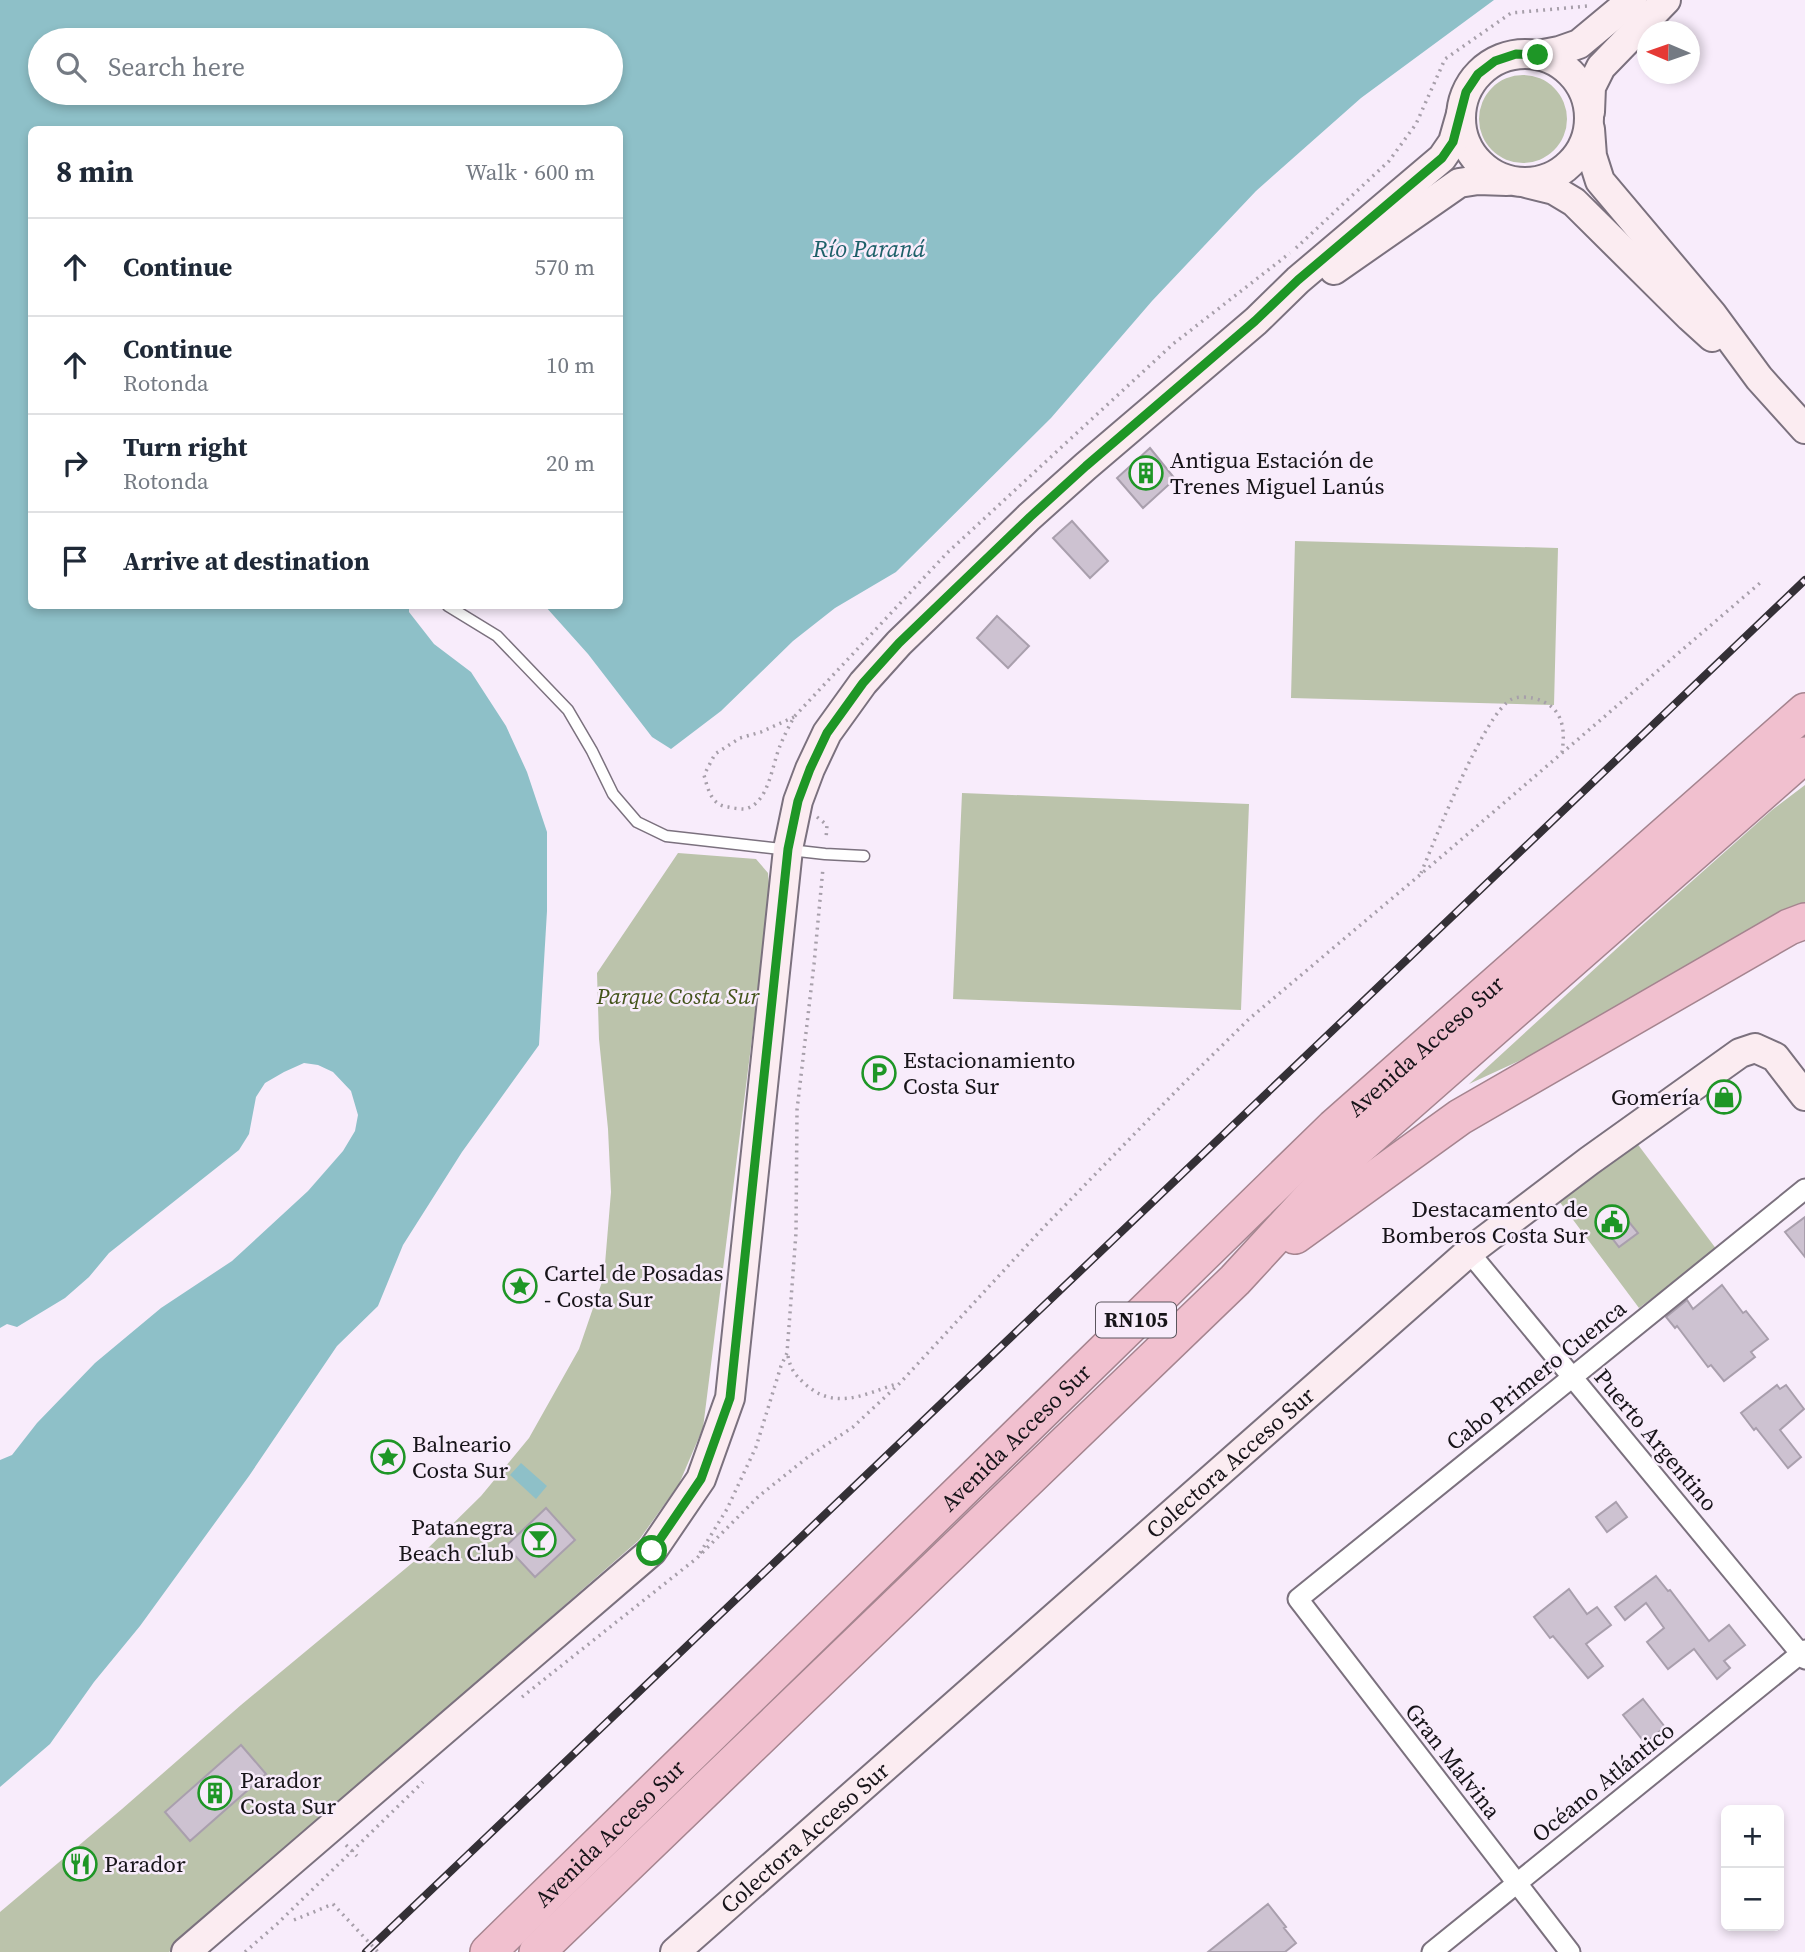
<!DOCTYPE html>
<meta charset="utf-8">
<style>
body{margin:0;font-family:"Source Serif 4",serif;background:#f2f2f3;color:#1f2937}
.controls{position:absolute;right:21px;bottom:21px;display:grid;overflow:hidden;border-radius:10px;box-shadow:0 4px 10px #0003}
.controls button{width:63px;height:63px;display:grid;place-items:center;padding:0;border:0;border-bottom:2px solid #e0e1e3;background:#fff;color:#1f2937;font:35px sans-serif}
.compass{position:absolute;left:1637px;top:21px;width:63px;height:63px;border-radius:50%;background:#fff;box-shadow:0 4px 10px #0003;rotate:272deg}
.stop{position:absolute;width:21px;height:21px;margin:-16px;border:5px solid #1e9626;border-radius:50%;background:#fff}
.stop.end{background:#1e9626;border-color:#fff;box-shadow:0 2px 7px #0008}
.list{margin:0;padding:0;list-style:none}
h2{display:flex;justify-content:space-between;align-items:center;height:91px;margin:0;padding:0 28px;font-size:30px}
h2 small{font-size:23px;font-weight:400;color:#747a83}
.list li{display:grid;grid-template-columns:46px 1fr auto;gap:21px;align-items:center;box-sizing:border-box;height:98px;padding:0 28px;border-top:2px solid #e0e1e3}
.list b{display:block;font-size:26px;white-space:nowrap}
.list p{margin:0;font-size:23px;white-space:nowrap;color:#747a83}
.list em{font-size:23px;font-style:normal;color:#747a83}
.icon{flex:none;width:38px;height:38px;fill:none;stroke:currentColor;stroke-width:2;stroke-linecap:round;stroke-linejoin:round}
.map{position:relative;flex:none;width:1805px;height:1952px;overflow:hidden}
.search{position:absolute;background:#fff;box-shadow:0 4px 10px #0003;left:28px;top:28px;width:595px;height:77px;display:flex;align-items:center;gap:18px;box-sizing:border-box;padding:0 24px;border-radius:38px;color:#747a83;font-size:26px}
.panel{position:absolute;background:#fff;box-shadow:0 4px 10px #0003;left:28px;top:126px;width:595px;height:483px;border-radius:10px}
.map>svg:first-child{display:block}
</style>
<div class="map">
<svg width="1805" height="1952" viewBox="0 0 1805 1952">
<rect width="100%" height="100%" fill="#f8ecfb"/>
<path fill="#bbc3ab" d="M1479 119a44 44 0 1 1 88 0a44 44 0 1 1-88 0Z
M 1295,541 L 1558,548 L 1554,705 L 1291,698 Z
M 1805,785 L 1805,904 L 1764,923 L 1602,1023 L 1469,1084 L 1637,930 L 1772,810 Z
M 962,793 L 1249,804 L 1241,1010 L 953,999 Z
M 678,853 L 756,859 L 768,873 L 770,895 L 703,1428 L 679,1484 L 639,1540 L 169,1952 L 0,1952 L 0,1912 L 122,1809 L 241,1705 L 417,1559 L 481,1496 L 529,1438 L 579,1349 L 604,1276 L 611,1192 L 608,1129 L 599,1039 L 597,973 Z
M 1636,1142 L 1717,1250 L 1639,1308 L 1559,1201 Z"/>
<path fill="#8ec0c8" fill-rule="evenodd" d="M 0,0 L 1494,0 L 1361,98 L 1256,191 L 1152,301 L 1051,418 L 896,572 L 835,608 L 793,641 L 721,711 L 671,749 L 652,737 L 588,654 L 545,606 L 620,606 L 620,130 L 32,130 L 32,606 L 409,606 L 409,612 L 434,644 L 471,672 L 506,726 L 527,772 L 547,832 L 547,911 L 539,1045 L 462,1152 L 403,1245 L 378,1306 L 337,1346 L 249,1476 L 140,1626 L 94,1682 L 50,1744 L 0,1787 L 0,1460 L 12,1455 L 37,1423 L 95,1363 L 161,1308 L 232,1261 L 308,1191 L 343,1151 L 355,1131 L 358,1115 L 351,1091 L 333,1072 L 318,1065 L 304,1063 L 284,1072 L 265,1083 L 256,1097 L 249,1134 L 239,1150 L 109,1253 L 89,1277 L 65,1298 L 17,1327 L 7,1324 L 0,1328 ZM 40,40 L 611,40 L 611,93 L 40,93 Z
M 521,1463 L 547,1486 L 536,1499 L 510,1475 Z"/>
<path fill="#cdc2d1" stroke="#a99fad" stroke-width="2" d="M 1150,448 L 1175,479 L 1143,508 L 1117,478 Z
M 1072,521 L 1108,561 L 1090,578 L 1053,538 Z
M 997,616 L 1029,646 L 1008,668 L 977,638 Z
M 1616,1206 L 1638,1233 L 1619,1247 L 1598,1220 Z
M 1805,1217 L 1805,1257 L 1785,1232 Z
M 1722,1285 L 1743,1313 L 1746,1311 L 1768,1339 L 1751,1352 L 1755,1357 L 1724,1381 L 1711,1365 L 1708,1367 L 1677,1326 L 1675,1328 L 1666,1317 L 1687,1300 L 1693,1309 Z
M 1777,1385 L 1780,1389 L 1786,1385 L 1804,1409 L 1780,1430 L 1801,1457 L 1788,1468 L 1756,1428 L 1754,1430 L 1741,1413 Z
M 1616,1502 L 1627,1517 L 1607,1532 L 1596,1517 Z
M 546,1508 L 575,1540 L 535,1577 L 506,1546 Z
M 1656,1576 L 1668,1591 L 1670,1590 L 1709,1641 L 1729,1625 L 1745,1645 L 1724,1661 L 1730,1668 L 1717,1679 L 1694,1649 L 1668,1669 L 1647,1642 L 1664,1628 L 1646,1603 L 1625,1620 L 1615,1607 Z
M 1569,1589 L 1587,1614 L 1597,1607 L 1611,1625 L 1586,1644 L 1603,1666 L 1588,1678 L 1553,1636 L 1550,1638 L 1534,1617 Z
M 1643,1699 L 1665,1727 L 1645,1743 L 1623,1715 Z
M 241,1745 L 266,1774 L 190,1841 L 165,1812 Z
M 1268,1904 L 1286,1927 L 1284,1928 L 1296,1943 L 1285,1952 L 1208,1952 Z"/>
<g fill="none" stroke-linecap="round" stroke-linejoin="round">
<defs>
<path id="lane" d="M 448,606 L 497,636 L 568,710 L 592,751 L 613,794 L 637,822 L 666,836 L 825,854 L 864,856"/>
<path id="street" d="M 1469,1252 L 1805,1659
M 1432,1952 L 1805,1650
M 1570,1952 L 1298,1599 L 1805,1189"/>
<g id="secondary">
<circle cx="1525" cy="118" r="64"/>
<path d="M 1538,55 L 1559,51 L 1579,44 L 1632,0"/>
<path d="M 1590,112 L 1591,87 L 1601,67 L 1666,0"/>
<path d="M 1590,129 L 1592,156 L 1600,181 L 1712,314 L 1759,378 L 1805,429"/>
<path d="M 1526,183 L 1554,190 L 1574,202 L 1690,317 L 1712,337"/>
<path d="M 1334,270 L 1459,183 L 1478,180 L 1507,181"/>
<path d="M 186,1952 L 652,1551 L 701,1479 L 730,1398 L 788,849 L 798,801 L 810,769 L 827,733 L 863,683 L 899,643 L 1029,517 L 1086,466 L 1256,321 L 1298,280 L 1442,158 L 1453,142 L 1461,114"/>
<path id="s1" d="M 675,1952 L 1469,1252 L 1589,1161 L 1740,1053 L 1755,1048 L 1775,1057 L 1805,1096"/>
</g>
<g id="highway">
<path d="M 1295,1236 L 1460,1117 L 1789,927 L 1805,921"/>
<path id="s2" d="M 488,1952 L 1334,1127 L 1805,711"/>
<path d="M 537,1952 L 1235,1280 L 1353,1152 L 1805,755"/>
</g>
</defs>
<use href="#lane" stroke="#7b717e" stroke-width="13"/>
<use href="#street" stroke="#7b717e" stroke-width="23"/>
<use href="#secondary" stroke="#7b717e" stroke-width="32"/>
<use href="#highway" stroke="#a5848f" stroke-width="38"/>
<path stroke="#a79faa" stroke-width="3.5" stroke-dasharray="2 5" stroke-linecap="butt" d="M 1296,248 L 1389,161 L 1416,124 L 1445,59 L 1511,13 L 1588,6
M 794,717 L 761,732 L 740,738 L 715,754 L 704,775 C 708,789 711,805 728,807 C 733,808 739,809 744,809 C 769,805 772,764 780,746 C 784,736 789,726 794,717 L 947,553 L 1173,344 L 1290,253
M 817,817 L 827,825 L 826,839
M 1421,873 C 1435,840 1484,713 1512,699 C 1518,696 1527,697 1533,698 C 1562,705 1566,727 1562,752
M 788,1356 C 790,1368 795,1375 804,1383 C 834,1411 863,1395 896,1384
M 700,1553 L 727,1509 L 756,1447 L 781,1366 L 787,1353 L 796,1233 L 797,1110 L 814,964 L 823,868
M 522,1697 L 697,1558 L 759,1496 L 808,1457 L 853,1427 L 900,1383 L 1043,1228 L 1182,1085 L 1249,1019 L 1434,863 L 1760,583
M 346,1845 L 357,1856
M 294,1920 L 333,1904
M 245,1952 L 277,1924 L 423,1782"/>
<use href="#lane" stroke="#fff" stroke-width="10"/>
<use href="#street" stroke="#fff" stroke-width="19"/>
<use href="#secondary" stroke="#fbecf1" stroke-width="28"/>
<use href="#highway" stroke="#f1c0cf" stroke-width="35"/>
<defs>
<path id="rail" d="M 366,1952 L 1805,580"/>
</defs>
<use href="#rail" stroke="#343036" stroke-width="8"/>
<use href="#rail" stroke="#f8ecfb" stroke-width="5" stroke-dasharray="16" stroke-linecap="butt"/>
<path stroke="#a79faa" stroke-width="3.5" stroke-dasharray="2 5" stroke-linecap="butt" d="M 333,1904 L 378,1952"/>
</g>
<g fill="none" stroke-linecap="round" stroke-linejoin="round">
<path stroke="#1e9626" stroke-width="9" d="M 652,1551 L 701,1479 L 730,1398 L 788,849 L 798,801 L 810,769 L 827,733 L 863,683 L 899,643 L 1030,517 L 1086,466 L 1255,321 L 1298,280 L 1442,158 L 1453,142 L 1466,92 L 1478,74 L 1495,61 L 1516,54 L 1538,55"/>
</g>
<defs>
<symbol id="building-ring" viewBox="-11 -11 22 22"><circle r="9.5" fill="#f8ecfb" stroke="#1e9626" stroke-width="1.5"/><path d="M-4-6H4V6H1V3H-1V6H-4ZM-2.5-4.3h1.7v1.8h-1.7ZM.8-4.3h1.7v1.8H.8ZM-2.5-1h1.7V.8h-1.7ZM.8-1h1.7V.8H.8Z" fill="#1e9626"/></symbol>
<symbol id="parking-ring" viewBox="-11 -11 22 22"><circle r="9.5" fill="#f8ecfb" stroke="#1e9626" stroke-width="1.5"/><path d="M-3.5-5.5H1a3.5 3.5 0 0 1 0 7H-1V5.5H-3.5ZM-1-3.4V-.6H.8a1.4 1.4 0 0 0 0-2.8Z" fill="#1e9626"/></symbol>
<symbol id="shop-ring" viewBox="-11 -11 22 22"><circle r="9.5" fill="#f8ecfb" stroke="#1e9626" stroke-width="1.5"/><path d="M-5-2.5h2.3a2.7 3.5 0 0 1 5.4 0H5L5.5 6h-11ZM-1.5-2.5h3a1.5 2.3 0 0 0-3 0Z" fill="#1e9626"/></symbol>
<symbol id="civic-ring" viewBox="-11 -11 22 22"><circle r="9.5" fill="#f8ecfb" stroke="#1e9626" stroke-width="1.5"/><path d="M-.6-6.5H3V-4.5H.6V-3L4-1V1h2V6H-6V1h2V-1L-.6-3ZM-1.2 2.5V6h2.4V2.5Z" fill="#1e9626"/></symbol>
<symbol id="sight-ring" viewBox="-11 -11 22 22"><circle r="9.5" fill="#f8ecfb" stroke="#1e9626" stroke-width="1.5"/><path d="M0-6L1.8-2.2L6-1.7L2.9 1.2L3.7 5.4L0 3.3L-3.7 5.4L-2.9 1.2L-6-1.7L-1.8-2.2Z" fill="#1e9626"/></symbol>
<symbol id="bar-ring" viewBox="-11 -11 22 22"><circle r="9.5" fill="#f8ecfb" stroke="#1e9626" stroke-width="1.5"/><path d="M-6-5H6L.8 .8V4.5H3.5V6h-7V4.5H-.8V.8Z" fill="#1e9626"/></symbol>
<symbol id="restaurant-ring" viewBox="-11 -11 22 22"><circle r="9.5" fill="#f8ecfb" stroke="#1e9626" stroke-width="1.5"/><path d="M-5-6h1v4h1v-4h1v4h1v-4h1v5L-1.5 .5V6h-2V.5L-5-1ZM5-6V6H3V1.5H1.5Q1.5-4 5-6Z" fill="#1e9626"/></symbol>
</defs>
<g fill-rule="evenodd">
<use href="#building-ring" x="1127" y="454" width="38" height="38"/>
<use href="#parking-ring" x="860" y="1054" width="38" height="38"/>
<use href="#shop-ring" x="1705" y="1078" width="38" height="38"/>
<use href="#civic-ring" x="1593" y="1203" width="38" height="38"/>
<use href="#sight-ring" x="501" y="1267" width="38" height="38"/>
<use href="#sight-ring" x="369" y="1438" width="38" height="38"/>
<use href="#bar-ring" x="520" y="1521" width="38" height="38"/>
<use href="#building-ring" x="196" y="1774" width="38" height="38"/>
<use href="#restaurant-ring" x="61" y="1845" width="38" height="38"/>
</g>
<g text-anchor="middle" stroke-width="5" stroke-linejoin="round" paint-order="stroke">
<rect fill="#f8ecfb" stroke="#5a555d" stroke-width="2" x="1096" y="1302.5" width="80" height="35" rx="5"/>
<g font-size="21" font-weight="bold" fill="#171419">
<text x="1136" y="1327">RN105</text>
</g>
<g font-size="23" fill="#171419" stroke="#f8ecfb" text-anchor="start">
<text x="1170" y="468">Antigua Estación de<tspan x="1170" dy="26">Trenes Miguel Lanús</tspan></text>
<text x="903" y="1068">Estacionamiento<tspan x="903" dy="26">Costa Sur</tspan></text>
<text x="1700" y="1105" text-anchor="end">Gomería</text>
<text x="1588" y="1217" text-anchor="end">Destacamento de<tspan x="1588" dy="26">Bomberos Costa Sur</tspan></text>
<text x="544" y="1281">Cartel de Posadas<tspan x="544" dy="26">- Costa Sur</tspan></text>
<text x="412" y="1452">Balneario<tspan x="412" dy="26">Costa Sur</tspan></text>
<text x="514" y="1535" text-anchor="end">Patanegra<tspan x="514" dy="26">Beach Club</tspan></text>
<text x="240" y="1788">Parador<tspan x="240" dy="26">Costa Sur</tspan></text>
<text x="104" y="1872">Parador</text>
</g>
<g font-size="23" font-style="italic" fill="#44541b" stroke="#f8ecfb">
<text x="678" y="1004">Parque Costa Sur</text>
</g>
<g font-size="23" fill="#171419" stroke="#f8ecfb">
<text dy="8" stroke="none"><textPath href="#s2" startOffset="1304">Avenida Acceso Sur</textPath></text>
<text transform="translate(1536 1375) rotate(-39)" y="8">Cabo Primero Cuenca</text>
<text dy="8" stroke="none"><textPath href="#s2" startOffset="737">Avenida Acceso Sur</textPath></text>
<text transform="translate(1656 1440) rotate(50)" y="8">Puerto Argentino</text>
<text dy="8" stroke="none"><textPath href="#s1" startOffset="740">Colectora Acceso Sur</textPath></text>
<text transform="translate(1453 1761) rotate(52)" y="8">Gran Malvina</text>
<text transform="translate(1603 1782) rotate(-39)" y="8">Océano Atlántico</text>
<text dy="8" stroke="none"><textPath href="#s2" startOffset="170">Avenida Acceso Sur</textPath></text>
<text dy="8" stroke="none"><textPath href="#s1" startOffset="173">Colectora Acceso Sur</textPath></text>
</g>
<g font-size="24" font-style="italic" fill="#1d6069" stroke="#f8ecfb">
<text x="869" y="257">Río Paraná</text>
</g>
</g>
</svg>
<div class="controls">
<button>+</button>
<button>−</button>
</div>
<svg class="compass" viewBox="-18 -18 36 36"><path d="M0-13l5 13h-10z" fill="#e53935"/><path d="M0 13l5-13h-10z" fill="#747a83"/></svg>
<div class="stop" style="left:652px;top:1551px"></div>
<div class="stop end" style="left:1538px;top:55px"></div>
<div class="search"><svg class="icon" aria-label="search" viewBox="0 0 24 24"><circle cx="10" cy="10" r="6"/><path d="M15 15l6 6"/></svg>Search here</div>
<section class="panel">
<h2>8 min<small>Walk · 600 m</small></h2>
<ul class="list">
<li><svg class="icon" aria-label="ahead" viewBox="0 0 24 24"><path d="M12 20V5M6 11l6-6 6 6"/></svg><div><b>Continue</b></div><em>570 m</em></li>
<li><svg class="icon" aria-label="ahead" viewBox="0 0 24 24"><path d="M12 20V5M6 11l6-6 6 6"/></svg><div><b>Continue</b><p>Rotonda</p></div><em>10 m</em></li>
<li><svg class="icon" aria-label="right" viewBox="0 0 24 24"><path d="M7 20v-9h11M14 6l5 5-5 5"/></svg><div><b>Turn right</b><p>Rotonda</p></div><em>20 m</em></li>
<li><svg class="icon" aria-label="arrive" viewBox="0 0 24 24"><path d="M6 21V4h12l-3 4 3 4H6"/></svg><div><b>Arrive at destination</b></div></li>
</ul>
</section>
</div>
